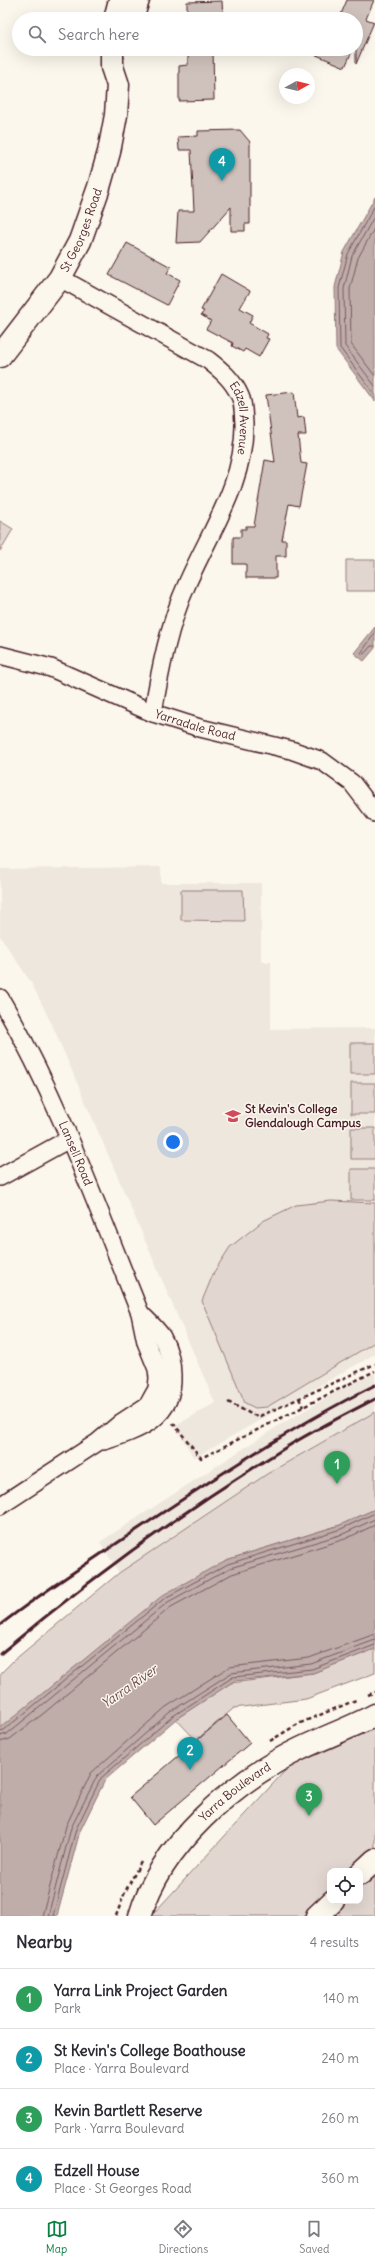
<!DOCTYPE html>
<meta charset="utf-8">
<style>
body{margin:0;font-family:Delius,sans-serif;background:#f7f7f7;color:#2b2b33}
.controls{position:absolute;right:12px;bottom:12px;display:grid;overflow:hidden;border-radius:8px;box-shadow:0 4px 16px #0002}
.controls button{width:36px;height:36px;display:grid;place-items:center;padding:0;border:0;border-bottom:1px solid #e1e1e2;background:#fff;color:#2b2b33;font:20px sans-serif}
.compass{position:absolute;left:279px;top:68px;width:36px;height:36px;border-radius:50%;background:#fff;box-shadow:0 4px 16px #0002;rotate:82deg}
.you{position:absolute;left:173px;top:1142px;width:14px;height:14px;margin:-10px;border:3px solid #fff;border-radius:50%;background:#1a73e8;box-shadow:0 0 0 6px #1a73e833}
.badge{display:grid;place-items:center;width:26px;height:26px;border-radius:50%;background:#0b8043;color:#fff;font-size:13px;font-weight:700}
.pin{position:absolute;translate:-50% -33px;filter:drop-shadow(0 1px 2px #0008)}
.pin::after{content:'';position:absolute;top:21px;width:14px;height:12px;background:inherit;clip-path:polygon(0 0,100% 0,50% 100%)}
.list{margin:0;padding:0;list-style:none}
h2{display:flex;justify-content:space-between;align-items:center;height:52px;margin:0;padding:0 16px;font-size:17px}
h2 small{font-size:13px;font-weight:400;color:#7c7c81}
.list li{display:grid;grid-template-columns:26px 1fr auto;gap:12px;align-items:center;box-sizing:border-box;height:60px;padding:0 16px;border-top:1px solid #e1e1e2}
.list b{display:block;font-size:15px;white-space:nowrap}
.list p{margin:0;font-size:13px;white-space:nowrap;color:#7c7c81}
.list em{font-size:13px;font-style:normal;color:#7c7c81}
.icon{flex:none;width:22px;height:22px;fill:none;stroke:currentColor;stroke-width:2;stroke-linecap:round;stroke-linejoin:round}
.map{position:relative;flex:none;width:375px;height:1916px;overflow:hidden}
.search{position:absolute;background:#fff;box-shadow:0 4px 16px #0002;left:12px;right:12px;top:12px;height:44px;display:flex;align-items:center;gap:10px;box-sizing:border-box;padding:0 14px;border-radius:22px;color:#7c7c81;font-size:15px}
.sheet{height:292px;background:#fff}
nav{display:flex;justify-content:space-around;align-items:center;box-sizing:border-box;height:56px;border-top:1px solid #e1e1e2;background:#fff;font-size:11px;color:#7c7c81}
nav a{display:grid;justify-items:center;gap:2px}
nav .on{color:#0b8043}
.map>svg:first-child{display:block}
</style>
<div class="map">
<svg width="375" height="1916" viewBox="0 0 375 1916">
<rect width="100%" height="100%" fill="#fbf7ec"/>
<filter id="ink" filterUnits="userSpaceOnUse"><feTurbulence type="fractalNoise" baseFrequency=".025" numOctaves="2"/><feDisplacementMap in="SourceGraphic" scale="8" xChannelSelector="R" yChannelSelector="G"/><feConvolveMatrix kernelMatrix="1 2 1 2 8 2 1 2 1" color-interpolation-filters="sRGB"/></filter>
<g filter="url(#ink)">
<path fill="#eee7de" d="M 161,867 L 161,883 L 261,883 L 261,962 L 271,962 L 271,1029 L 375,1028 L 375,1354 L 194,1458 L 175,1426 L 215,1403 L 54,1029 L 32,984 L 0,936 L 0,869 Z
M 375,1373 L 375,1413 L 267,1474 L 119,1573 L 100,1542 L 278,1426 L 343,1388 Z"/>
<path fill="#e2d7d0" stroke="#967b7e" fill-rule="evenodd" d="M 0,521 L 13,529 L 0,551 Z
M 346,560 L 375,560 L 375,591 L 346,591 Z
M 181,890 L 243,890 L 244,921 L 181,920 Z
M 350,1043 L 375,1043 L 375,1074 L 350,1074 Z
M 351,1083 L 375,1083 L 375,1114 L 351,1114 Z
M 351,1128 L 375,1128 L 375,1159 L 351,1159 Z
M 351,1169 L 375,1169 L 375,1200 L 351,1200 Z
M 331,1201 L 375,1203 L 375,1342 L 267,1407 L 255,1408 L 245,1403 L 202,1301 L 214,1272 L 230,1247 L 263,1221 L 296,1205 Z
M 375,1412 L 375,1509 L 340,1525 L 226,1560 L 0,1728 L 0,1674 L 13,1661 L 119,1573 L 267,1474 Z
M 375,1649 L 375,1673 L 306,1699 L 234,1708 L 196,1740 L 176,1719 L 231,1683 L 313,1673 Z
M 375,1727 L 375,1916 L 151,1916 L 294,1761 ZM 330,1871 L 360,1871 L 360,1901 L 330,1901 Z"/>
<path fill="#bfadaa" stroke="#907477" d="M 25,16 L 48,16 L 48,19 L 25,19 Z
M 375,197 L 375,401 L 336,349 L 335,287 L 344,252 Z
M 375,627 L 375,648 L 364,661 L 354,653 Z
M 375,1509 L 375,1649 L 313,1673 L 234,1681 L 176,1719 L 105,1780 L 80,1831 L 57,1916 L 0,1916 L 0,1728 L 163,1595 L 226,1560 L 340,1525 Z"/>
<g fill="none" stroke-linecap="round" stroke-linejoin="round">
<path stroke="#79585e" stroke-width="1" d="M 375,205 L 348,254 L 339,288 L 340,348 L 375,395
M 375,215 L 352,256 L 344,289 L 345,346 L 375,386
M 375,227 L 358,258 L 350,289 L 351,344 L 375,376
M 375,633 L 361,653 L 364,654 L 371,646 L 375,646
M 0,1731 L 4,1730 L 165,1598 L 228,1564 L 341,1529 L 375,1513
M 0,1736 L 7,1734 L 168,1602 L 230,1568 L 343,1534 L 375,1519
M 0,1742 L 10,1739 L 44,1713 L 171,1607 L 232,1574 L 345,1539 L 375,1525
M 42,1916 L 66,1826 L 91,1773 L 166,1707 L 229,1667 L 309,1658 L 375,1634
M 48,1916 L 71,1828 L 97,1776 L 170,1712 L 231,1673 L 311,1664 L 375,1640
M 53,1916 L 76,1829 L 101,1778 L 173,1716 L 233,1677 L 312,1669 L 375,1645"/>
</g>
<path fill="#cfc2bc" stroke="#4a1f2b" d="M 347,0 L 374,0 L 366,19 L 374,22 L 356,64 L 356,19 L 339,19 Z
M 222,1 L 223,19 L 187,19 L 187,2 Z
M 188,49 L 213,49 L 214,100 L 179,101 L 179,66 L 188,65 Z
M 302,49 L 353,49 L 345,67 Z
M 240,130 L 250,142 L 250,224 L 245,224 L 245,231 L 231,231 L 231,207 L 200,242 L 176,243 L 178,211 L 194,211 L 191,150 L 179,150 L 178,137 L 198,136 L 198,131 Z
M 127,243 L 171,267 L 167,273 L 180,280 L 167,305 L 109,275 Z
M 221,274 L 250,291 L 240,308 L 253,315 L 249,323 L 268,334 L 266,338 L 269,339 L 259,357 L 245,349 L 243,352 L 232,346 L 233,343 L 206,329 L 211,321 L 201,315 L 204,311 L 201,310 Z
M 294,392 L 297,418 L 304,417 L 306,435 L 298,435 L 301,463 L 307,464 L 299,506 L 289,504 L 282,540 L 286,540 L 286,556 L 276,556 L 276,578 L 246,578 L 246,564 L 233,564 L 233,537 L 241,537 L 241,529 L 246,529 L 246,526 L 254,526 L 265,460 L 275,462 L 266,395 Z
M 227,1715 L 250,1743 L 153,1825 L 130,1797 Z"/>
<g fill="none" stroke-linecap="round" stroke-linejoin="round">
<defs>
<g id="street">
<path id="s1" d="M 60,278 L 208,360 C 221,370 233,380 240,396 C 244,404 243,414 244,423 C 245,483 210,531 187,584 C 169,624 160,670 153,713"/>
<path id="s2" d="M 0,655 L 51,668 L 153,713 L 200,728 L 291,750 L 322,761 L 352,783 L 375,813"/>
<path id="s3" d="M 0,998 C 58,1097 97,1207 140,1313 L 146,1342 L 157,1369 L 158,1378 L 157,1389 L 148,1405 L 122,1422 L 98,1442 L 0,1506"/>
<path d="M 0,1177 L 69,1139"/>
<path d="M 104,1441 C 139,1430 174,1418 172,1375 C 172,1363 168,1348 162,1337 C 157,1329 148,1321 141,1314"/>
</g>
<g id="secondary">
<path d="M 115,19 L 120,0"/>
<path d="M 132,19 L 138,0"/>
<path id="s4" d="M 0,356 L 60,278 L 80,241 L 99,187 L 109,152 L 116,115 L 118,85 L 112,67 L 112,49"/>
<path id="s5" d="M 140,1916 C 161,1844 234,1781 300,1749 C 325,1737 350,1728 375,1715"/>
</g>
<path id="highway" d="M 360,1874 L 375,1860
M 317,1916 L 333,1901"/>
</defs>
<use href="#street" stroke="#4a1f2b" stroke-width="20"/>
<use href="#secondary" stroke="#4a1f2b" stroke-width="25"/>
<use href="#highway" stroke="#4a1f2b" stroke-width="25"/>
<path stroke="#4a1f2b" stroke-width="2.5" stroke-dasharray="4 3" stroke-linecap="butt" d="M 299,1398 L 303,1407
M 228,1402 L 253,1415 L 260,1416 L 375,1364
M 173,1423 L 201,1458 L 375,1371
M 368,1695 L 375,1692
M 270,1741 L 298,1724 L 356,1700
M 116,1916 L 125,1892 L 141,1862"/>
<use href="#street" stroke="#fbf7ec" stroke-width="17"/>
<use href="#secondary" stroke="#fbf7ec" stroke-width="22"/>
<use href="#highway" stroke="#fbf7ec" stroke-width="22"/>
<path stroke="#4a1f2b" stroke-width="3" d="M 0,1625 C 42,1592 88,1563 132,1533 C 211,1480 290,1428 375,1385
M 0,1654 C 87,1581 180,1513 277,1453 C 308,1433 342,1416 375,1399"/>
</g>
</g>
<defs>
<symbol id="school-bare" viewBox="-9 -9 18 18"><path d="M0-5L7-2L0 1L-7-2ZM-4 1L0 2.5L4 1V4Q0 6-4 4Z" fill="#d1495b" stroke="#fbf7ec" stroke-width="2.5" paint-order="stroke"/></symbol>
</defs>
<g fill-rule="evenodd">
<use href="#school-bare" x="222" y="1105" width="22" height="22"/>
</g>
<g text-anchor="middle" stroke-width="3" stroke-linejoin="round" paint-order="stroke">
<g font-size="12" fill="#4a1f2b" stroke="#fbf7ec">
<text dy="4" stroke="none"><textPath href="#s4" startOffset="151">St Georges Road</textPath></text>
<text dy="4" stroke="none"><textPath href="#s1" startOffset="240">Edzell Avenue</textPath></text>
<text dy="4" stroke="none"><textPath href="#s2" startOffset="208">Yarradale Road</textPath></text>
<text dy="4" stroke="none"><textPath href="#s3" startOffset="173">Lansell Road</textPath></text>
<text dy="4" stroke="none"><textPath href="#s5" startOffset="159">Yarra Boulevard</textPath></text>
</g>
<g font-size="12" font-weight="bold" fill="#4a1f2b" stroke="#fbf7ec" text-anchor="start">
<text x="245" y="1113">St Kevin's College<tspan x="245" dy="14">Glendalough Campus</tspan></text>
</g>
<g font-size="13" font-style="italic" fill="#6d4a51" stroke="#fbf7ec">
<text transform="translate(129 1686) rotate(-35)" y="5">Yarra River</text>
</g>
</g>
</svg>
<div class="controls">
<button><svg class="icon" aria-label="locate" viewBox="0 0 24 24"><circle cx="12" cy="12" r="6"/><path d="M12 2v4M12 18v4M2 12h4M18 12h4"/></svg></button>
</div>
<svg class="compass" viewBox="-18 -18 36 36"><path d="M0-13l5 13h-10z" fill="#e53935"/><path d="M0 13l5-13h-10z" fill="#7c7c81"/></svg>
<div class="you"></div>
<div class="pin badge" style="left:337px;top:1484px;background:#2e9e5b">1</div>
<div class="pin badge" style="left:190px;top:1770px;background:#0f9aa8">2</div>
<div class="pin badge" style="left:309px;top:1816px;background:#2e9e5b">3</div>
<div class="pin badge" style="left:222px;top:181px;background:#0f9aa8">4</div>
<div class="search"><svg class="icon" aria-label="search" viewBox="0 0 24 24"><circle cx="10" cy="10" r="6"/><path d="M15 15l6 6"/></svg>Search here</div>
</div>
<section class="sheet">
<h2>Nearby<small>4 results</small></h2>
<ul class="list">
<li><span class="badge" style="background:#2e9e5b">1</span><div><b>Yarra Link Project Garden</b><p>Park</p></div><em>140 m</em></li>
<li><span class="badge" style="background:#0f9aa8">2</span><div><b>St Kevin's College Boathouse</b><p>Place · Yarra Boulevard</p></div><em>240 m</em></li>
<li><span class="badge" style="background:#2e9e5b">3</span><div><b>Kevin Bartlett Reserve</b><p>Park · Yarra Boulevard</p></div><em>260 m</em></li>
<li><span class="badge" style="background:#0f9aa8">4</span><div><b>Edzell House</b><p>Place · St Georges Road</p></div><em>360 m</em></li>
</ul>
</section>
<nav>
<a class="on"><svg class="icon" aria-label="map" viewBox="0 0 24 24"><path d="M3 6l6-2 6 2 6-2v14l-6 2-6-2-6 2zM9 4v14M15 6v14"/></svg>Map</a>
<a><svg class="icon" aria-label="directions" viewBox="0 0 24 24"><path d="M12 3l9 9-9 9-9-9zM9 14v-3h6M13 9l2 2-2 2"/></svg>Directions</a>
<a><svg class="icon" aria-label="saved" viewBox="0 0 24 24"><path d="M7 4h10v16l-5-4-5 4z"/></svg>Saved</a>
</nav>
